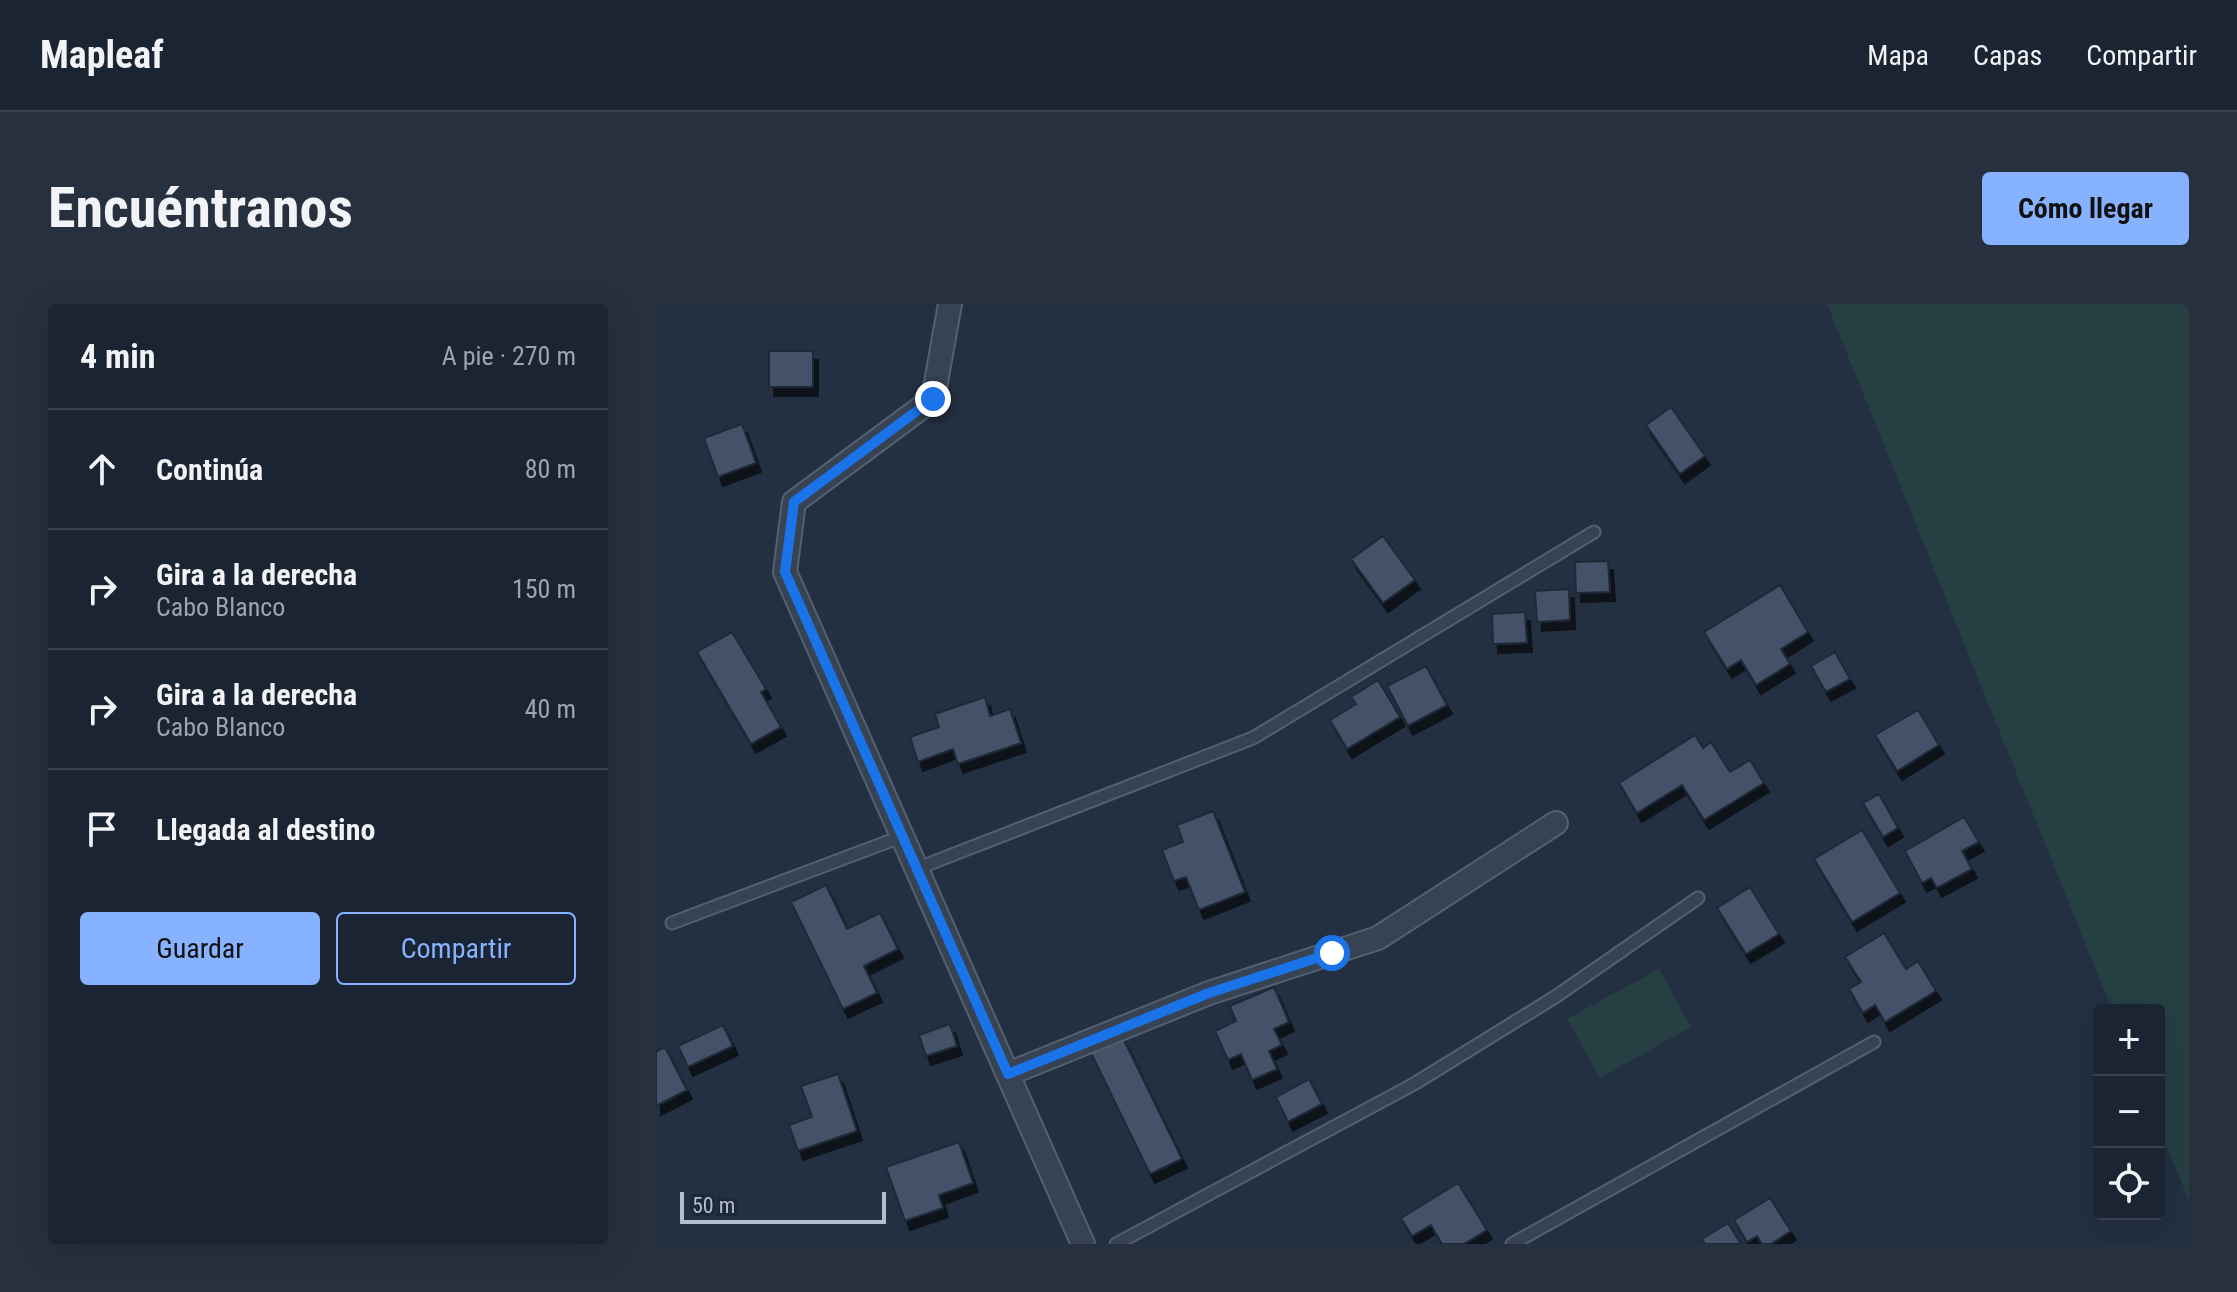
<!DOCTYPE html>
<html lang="es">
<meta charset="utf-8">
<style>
body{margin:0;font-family:"Roboto Condensed",sans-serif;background:#27303e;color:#f1f3f6}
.controls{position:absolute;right:24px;bottom:24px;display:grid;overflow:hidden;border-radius:8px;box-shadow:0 8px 32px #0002}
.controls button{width:72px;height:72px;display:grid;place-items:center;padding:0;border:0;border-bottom:2px solid #38414d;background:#1a2432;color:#f1f3f6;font:40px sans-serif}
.scale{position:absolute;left:24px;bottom:20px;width:206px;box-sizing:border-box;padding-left:8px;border:4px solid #b4bdcc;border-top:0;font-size:22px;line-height:28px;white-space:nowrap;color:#b4bdcc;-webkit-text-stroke:6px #1c2737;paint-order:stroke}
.stop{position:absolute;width:24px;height:24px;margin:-18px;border:6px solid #1a73e8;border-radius:50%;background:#fff}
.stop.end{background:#1a73e8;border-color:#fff;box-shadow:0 2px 8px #0008}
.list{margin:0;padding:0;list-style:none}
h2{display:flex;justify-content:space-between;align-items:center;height:104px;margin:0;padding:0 32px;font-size:34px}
h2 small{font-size:26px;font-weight:400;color:#9fa4ac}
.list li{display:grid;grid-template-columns:52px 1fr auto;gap:24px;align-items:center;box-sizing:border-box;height:120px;padding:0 32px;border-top:2px solid #38414d}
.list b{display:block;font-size:30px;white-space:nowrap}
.list p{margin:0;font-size:26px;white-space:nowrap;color:#9fa4ac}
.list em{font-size:26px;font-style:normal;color:#9fa4ac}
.actions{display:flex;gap:16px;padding:24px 32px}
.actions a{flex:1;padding:18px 0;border:2px solid #86b2ff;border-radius:8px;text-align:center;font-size:28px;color:#86b2ff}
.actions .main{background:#86b2ff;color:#111}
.icon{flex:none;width:44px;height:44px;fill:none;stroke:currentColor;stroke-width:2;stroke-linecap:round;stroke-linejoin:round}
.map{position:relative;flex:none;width:1533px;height:940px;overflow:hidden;border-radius:8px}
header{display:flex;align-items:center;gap:48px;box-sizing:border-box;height:112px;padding:0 40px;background:#1a2432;border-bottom:2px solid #38414d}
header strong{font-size:38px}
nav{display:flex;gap:44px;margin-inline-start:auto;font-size:28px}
.intro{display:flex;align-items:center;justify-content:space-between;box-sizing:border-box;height:192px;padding:0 48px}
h1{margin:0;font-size:56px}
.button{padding:20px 36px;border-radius:8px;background:#86b2ff;color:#111;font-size:28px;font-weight:700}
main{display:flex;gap:48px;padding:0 48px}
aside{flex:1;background:#1a2432;border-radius:8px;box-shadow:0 8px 32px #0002}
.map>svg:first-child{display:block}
</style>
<header>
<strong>Mapleaf</strong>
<nav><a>Mapa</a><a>Capas</a><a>Compartir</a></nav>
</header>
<div class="intro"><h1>Encuéntranos</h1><a class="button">Cómo llegar</a></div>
<main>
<aside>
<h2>4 min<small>A pie · 270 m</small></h2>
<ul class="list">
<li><svg class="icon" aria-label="ahead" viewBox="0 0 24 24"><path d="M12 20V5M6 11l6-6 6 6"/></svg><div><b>Continúa</b></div><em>80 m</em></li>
<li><svg class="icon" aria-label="right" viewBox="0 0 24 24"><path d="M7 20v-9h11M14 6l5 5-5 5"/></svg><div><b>Gira a la derecha</b><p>Cabo Blanco</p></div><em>150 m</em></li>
<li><svg class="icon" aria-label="right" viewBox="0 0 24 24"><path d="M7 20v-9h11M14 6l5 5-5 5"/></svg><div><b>Gira a la derecha</b><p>Cabo Blanco</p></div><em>40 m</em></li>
<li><svg class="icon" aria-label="arrive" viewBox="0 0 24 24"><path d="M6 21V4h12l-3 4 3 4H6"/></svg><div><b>Llegada al destino</b></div></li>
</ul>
<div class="actions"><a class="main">Guardar</a><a>Compartir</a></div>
</aside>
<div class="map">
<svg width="1533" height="940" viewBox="0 0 1533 940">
<defs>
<filter id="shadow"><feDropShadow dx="5" dy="9" stdDeviation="0" flood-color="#0009"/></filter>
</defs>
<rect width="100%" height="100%" fill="#233042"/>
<path fill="#253f43" d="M 1171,0 L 1533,0 L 1533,897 L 1503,823 L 1503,706 L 1456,706 Z
M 1003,665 L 1035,723 L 944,774 L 911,715 Z"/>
<path fill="#445167" stroke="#1e2939" stroke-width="2" filter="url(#shadow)" d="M 113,47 L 157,47 L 157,83 L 113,83 Z
M 1015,103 L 1049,152 L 1024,170 L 990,121 Z
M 86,120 L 100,159 L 62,173 L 48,134 Z
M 727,232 L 759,276 L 727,299 L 695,255 Z
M 952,257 L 954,288 L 920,289 L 919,258 Z
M 1124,281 L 1152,328 L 1125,345 L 1134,360 L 1100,381 L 1085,356 L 1071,365 L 1048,328 Z
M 913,285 L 914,316 L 881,318 L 879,287 Z
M 869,308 L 871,339 L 837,340 L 836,310 Z
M 76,328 L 110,385 L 105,388 L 125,423 L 95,440 L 41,348 Z
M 1179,348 L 1194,375 L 1170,388 L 1155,362 Z
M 770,362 L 791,401 L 752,422 L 731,382 Z
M 722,376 L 744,413 L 691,445 L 674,416 L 700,400 L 695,393 Z
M 329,393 L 334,412 L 354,405 L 365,439 L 302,460 L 297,445 L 262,458 L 254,433 L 283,423 L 279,410 Z
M 1262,406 L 1283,441 L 1241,467 L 1219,431 Z
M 1039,431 L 1047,444 L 1055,438 L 1074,468 L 1094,456 L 1108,479 L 1048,516 L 1026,481 L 981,509 L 963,479 Z
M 1223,490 L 1242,524 L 1227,533 L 1207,499 Z
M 557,507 L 589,588 L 543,606 L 530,573 L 518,577 L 506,546 L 527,538 L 521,521 Z
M 1308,513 L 1323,538 L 1306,547 L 1316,565 L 1281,584 L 1275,574 L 1266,579 L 1249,547 Z
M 1206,526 L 1244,589 L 1196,618 L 1158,555 Z
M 170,581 L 191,625 L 224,609 L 242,645 L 208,662 L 221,689 L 187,705 L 135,598 Z
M 1094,583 L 1123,630 L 1090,650 L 1061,604 Z
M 1228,629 L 1250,665 L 1262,657 L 1280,687 L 1229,718 L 1219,701 L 1207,709 L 1193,685 L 1205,678 L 1189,653 Z
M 618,683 L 633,718 L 618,725 L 626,741 L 613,747 L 621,765 L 596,776 L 585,750 L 572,756 L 559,727 L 580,717 L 574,702 Z
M 294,720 L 301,742 L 270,752 L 263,731 Z
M 67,721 L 77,742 L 32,763 L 22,742 Z
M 467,734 L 526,855 L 494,870 L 435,749 Z
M 9,743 L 31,786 L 0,802 L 0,748 Z
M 182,770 L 201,827 L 142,847 L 133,821 L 156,813 L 145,782 Z
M 653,775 L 666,800 L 632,818 L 620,793 Z
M 303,838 L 317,879 L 283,891 L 287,904 L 249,917 L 230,863 Z
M 802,879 L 831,926 L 808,940 L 786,940 L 775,921 L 756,932 L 745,914 Z
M 1114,894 L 1135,927 L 1115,940 L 1106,940 L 1101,932 L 1091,938 L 1078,916 Z
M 1072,919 L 1085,940 L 1049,940 L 1046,935 Z"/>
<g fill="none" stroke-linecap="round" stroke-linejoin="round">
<defs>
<path id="service" d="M 260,565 L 597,434 L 938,228
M 16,619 L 247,532
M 460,940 L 758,780 L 899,693 L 1042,594
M 856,940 L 1218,738"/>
<path id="minor" d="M 294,0 L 277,95 L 138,198 L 129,268 L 427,940
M 352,770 L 553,689 L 722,634 L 900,519"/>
</defs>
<use href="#service" stroke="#55606f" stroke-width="15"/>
<use href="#minor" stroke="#55606f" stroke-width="26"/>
<use href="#service" stroke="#374252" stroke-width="11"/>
<use href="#minor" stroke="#374252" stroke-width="22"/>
</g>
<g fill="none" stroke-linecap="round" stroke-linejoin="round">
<path stroke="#1a73e8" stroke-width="10" d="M 277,95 L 138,198 L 129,268 L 352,770 L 553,689 L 676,649"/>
</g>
</svg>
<div class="controls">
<button>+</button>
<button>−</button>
<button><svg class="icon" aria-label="locate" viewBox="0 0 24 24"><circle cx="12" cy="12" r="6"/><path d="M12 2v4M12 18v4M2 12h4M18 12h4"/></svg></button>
</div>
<div class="scale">50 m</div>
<div class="stop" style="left:676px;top:649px"></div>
<div class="stop end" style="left:277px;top:95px"></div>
</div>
</main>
